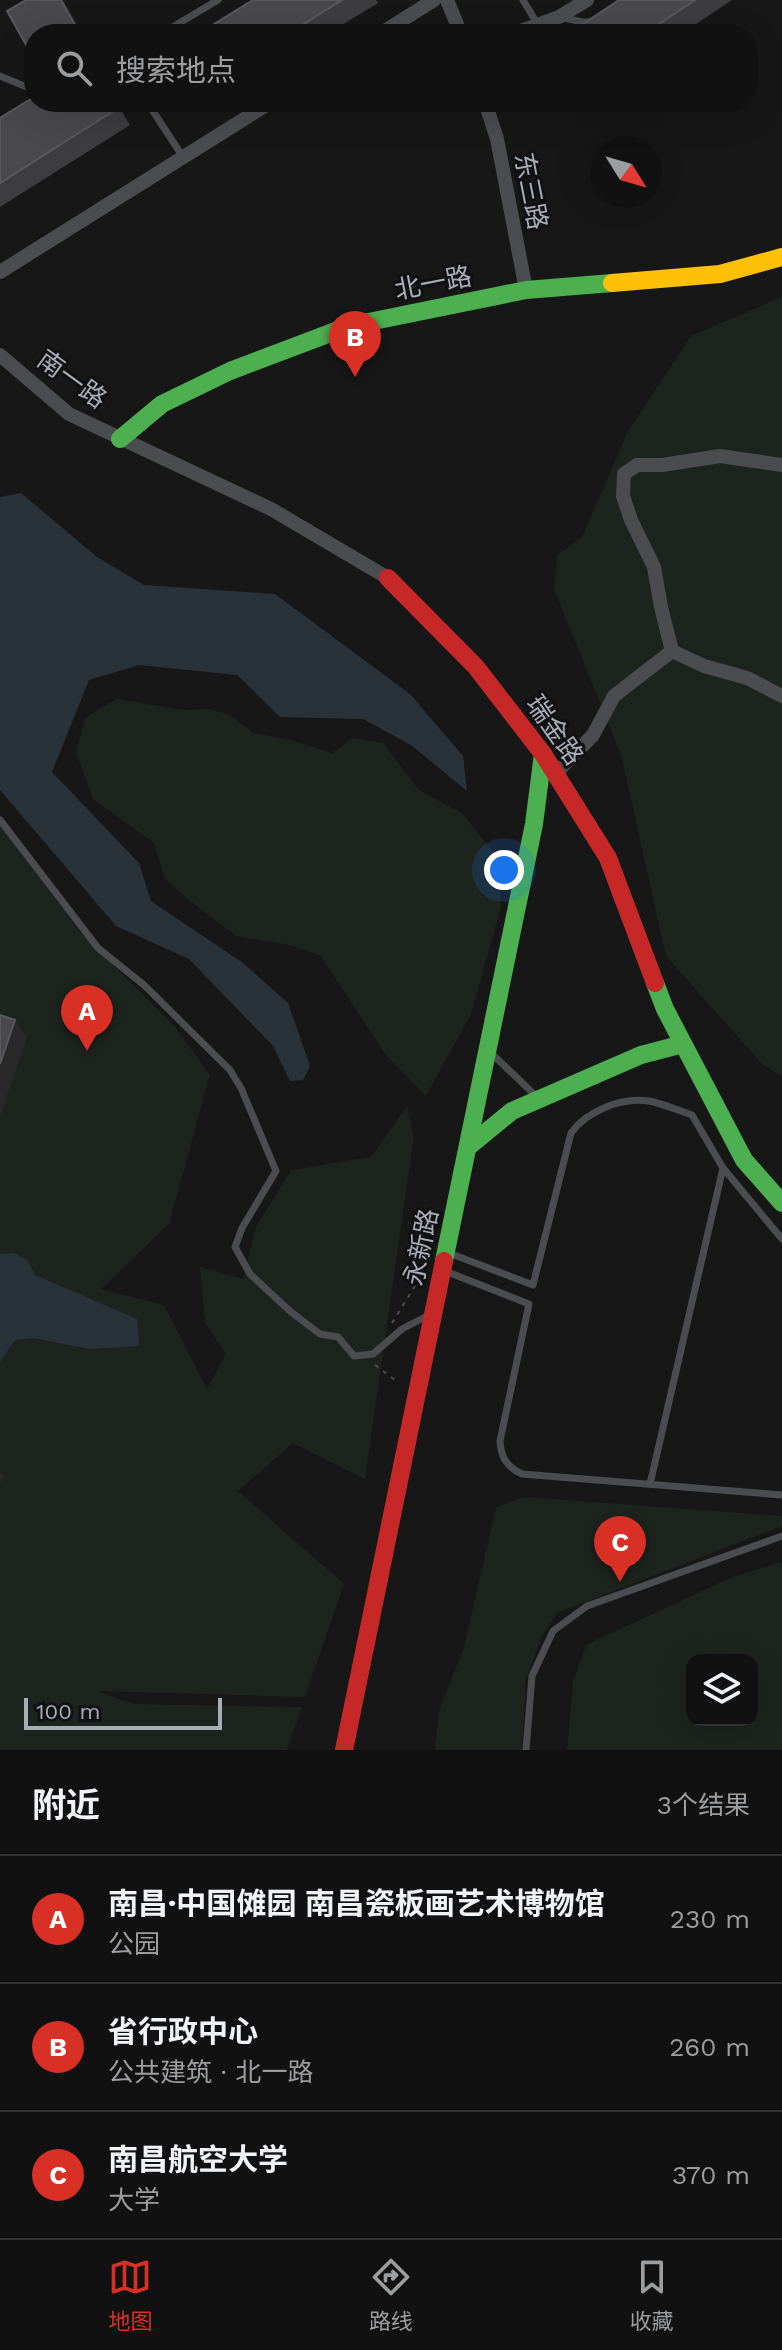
<!DOCTYPE html>
<html lang="zh">
<meta charset="utf-8">
<style>
body{margin:0;font-family:"Work Sans","Noto Sans SC",sans-serif;background:#1e1f1f;color:#f1f3f6}
.controls{position:absolute;right:24px;bottom:24px;display:grid;overflow:hidden;border-radius:16px;box-shadow:0 8px 32px #0002}
.controls button{width:72px;height:72px;display:grid;place-items:center;padding:0;border:0;border-bottom:2px solid #303131;background:#111;color:#f1f3f6;font:40px sans-serif}
.compass{position:absolute;left:590px;top:136px;width:72px;height:72px;border-radius:50%;background:#111;box-shadow:0 8px 32px #0002;rotate:127deg}
.scale{position:absolute;left:24px;bottom:20px;width:198px;box-sizing:border-box;padding-left:8px;border:4px solid #a8adb8;border-top:0;font-size:22px;line-height:28px;white-space:nowrap;color:#a8adb8;-webkit-text-stroke:6px #111113;paint-order:stroke}
.you{position:absolute;left:504px;top:870px;width:28px;height:28px;margin:-20px;border:6px solid #fff;border-radius:50%;background:#1a73e8;box-shadow:0 0 0 12px #1a73e833}
.badge{display:grid;place-items:center;width:52px;height:52px;border-radius:50%;background:#d93025;color:#fff;font-size:26px;font-weight:700}
.pin{position:absolute;translate:-50% -66px;filter:drop-shadow(0 2px 4px #0008)}
.pin::after{content:'';position:absolute;top:42px;width:28px;height:24px;background:inherit;clip-path:polygon(0 0,100% 0,50% 100%)}
.list{margin:0;padding:0;list-style:none}
h2{display:flex;justify-content:space-between;align-items:center;height:104px;margin:0;padding:0 32px;font-size:34px}
h2 small{font-size:26px;font-weight:400;color:#9c9d9f}
.list li{display:grid;grid-template-columns:52px 1fr auto;gap:24px;align-items:center;box-sizing:border-box;height:128px;padding:0 32px;border-top:2px solid #303131}
.list b{display:block;font-size:30px;white-space:nowrap}
.list p{margin:0;font-size:26px;white-space:nowrap;color:#9c9d9f}
.list em{font-size:26px;font-style:normal;color:#9c9d9f}
.icon{flex:none;width:44px;height:44px;fill:none;stroke:currentColor;stroke-width:2;stroke-linecap:round;stroke-linejoin:round}
.map{position:relative;flex:none;width:782px;height:1750px;overflow:hidden}
.search{position:absolute;background:#111;box-shadow:0 8px 32px #0002;left:24px;right:24px;top:24px;height:88px;display:flex;align-items:center;gap:20px;box-sizing:border-box;padding:0 28px;border-radius:32px;color:#9c9d9f;font-size:30px}
.sheet{height:488px;background:#111}
nav{display:flex;justify-content:space-around;align-items:center;box-sizing:border-box;height:112px;border-top:2px solid #303131;background:#111;font-size:22px;color:#9c9d9f}
nav a{display:grid;justify-items:center;gap:4px}
nav .on{color:#d93025}
.map>svg:first-child{display:block}
</style>
<div class="map">
<svg width="782" height="1750" viewBox="0 0 782 1750">
<rect width="100%" height="100%" fill="#171717"/>
<path fill="#1d241e" fill-rule="evenodd" d="M 782,297 L 782,1077 L 762,1064 L 666,956 L 622,758 L 554,589 L 557,555 L 582,537 L 628,431 L 691,336 Z
M 117,699 L 183,710 L 209,709 L 230,715 L 253,733 L 291,740 L 332,753 L 353,738 L 383,743 L 419,790 L 462,813 L 498,858 L 501,907 L 471,1014 L 426,1096 L 385,1054 L 320,955 L 289,945 L 236,936 L 185,897 L 165,879 L 154,843 L 93,799 L 76,752 L 86,717 Z
M 0,825 L 82,934 L 175,1027 L 210,1075 L 169,1224 L 101,1289 L 164,1305 L 207,1389 L 226,1354 L 205,1323 L 200,1267 L 243,1279 L 256,1227 L 291,1170 L 371,1157 L 407,1106 L 414,1136 L 365,1479 L 293,1443 L 238,1491 L 344,1584 L 305,1697 L 97,1691 L 134,1704 L 302,1707 L 287,1750 L 0,1750 Z
M 525,1497 L 782,1516 L 782,1526 L 557,1613 L 542,1636 L 526,1679 L 522,1750 L 435,1750 L 439,1710 L 464,1647 L 496,1507 Z
M 782,1562 L 782,1750 L 567,1750 L 573,1682 L 586,1645 L 730,1578 ZM 692,1660 L 752,1660 L 752,1720 L 692,1720 Z"/>
<path fill="#2a3239" d="M 21,493 L 97,557 L 144,585 L 275,594 L 410,694 L 463,756 L 467,791 L 411,745 L 363,719 L 280,717 L 237,675 L 139,665 L 89,680 L 52,772 L 139,863 L 151,901 L 243,963 L 288,1003 L 310,1066 L 303,1080 L 290,1081 L 273,1046 L 189,959 L 116,926 L 0,790 L 0,497 Z
M 14,1253 L 27,1260 L 35,1275 L 137,1319 L 139,1346 L 90,1349 L 33,1338 L 15,1340 L 0,1362 L 0,1254 Z"/>
<g fill="none" stroke-linecap="round" stroke-linejoin="round">
<path stroke="#4d4e52" stroke-width="2" stroke-dasharray="4 6" stroke-linecap="butt" d="M 392,1323 L 418,1281
M 375,1365 L 399,1383"/>
<path stroke="#4b4c50" stroke-width="7" d="M 523,0 L 538,25
M 560,17 L 582,22 L 595,22
M 161,34 L 218,0
M 0,76 L 34,90
M 147,102 L 183,157
M 0,820 L 98,948 L 144,985 L 230,1070 L 241,1088 L 276,1171 L 242,1228 L 235,1247 L 250,1274 L 291,1312 L 320,1334 L 338,1337 L 354,1356 L 373,1354 L 402,1329 L 429,1315
M 489,1051 L 538,1098
M 449,1253 L 533,1285 L 571,1133 C 587,1111 621,1097 649,1101 C 663,1104 678,1110 692,1115 L 723,1168 L 782,1239
M 445,1271 L 529,1304 L 500,1441 C 501,1458 507,1467 522,1474 L 782,1495
M 650,1484 L 723,1168
M 526,1750 L 532,1676 L 553,1631 L 587,1606 L 782,1536"/>
<path stroke="#4b4c50" stroke-width="14" d="M 447,0 L 461,34
M 380,34 L 434,0
M 512,34 L 559,17 L 587,0
M 485,102 L 497,139 L 526,290
M 0,272 L 271,102
M 0,355 L 69,414 L 271,509 L 388,578
M 672,651 L 661,607 L 654,567 L 631,520 L 623,496 L 624,474 L 637,465 L 662,465 L 720,456 L 782,465
M 555,774 L 593,735 L 614,696 L 672,651 L 704,666 L 747,678 L 782,696"/>
<path stroke="#4caf50" stroke-width="18" d="M 120,439 L 162,404 L 230,371 L 349,326 L 526,290 L 612,283
M 655,983 L 665,1009 L 744,1160 L 782,1203
M 468,1147 L 512,1111 L 641,1055 L 683,1044
M 444,1261 L 534,824 L 543,754"/>
<path stroke="#ffc107" stroke-width="18" d="M 612,283 L 720,274 L 782,257"/>
<path stroke="#c62828" stroke-width="18" d="M 388,578 L 476,667 L 543,754 L 608,858 L 655,983
M 344,1750 L 444,1261"/>
</g>
<path fill="#3d3d3f" d="M 253,0 L 376,0 L 378,3 L 327,34 L 198,34 Z
M 619,0 L 732,0 L 681,34 L 568,34 Z
M 116,102 L 130,125 L 0,207 L 0,118 Z
M 195,102 L 217,102 L 202,112 Z"/>
<path fill="#29292a" d="M 61,0 L 64,2 L 83,34 L 80,34 Z
M 15,1020 L 27,1037 L 0,1116 L 0,1064 Z
M 0,1471 L 4,1477 L 0,1482 Z"/>
<path fill="#49494c" stroke="#58595d" stroke-width="2" d="M 26,0 L 61,0 L 80,34 L 34,34 L 34,59 L 7,11 Z
M 253,0 L 342,0 L 288,34 L 198,34 Z
M 619,0 L 695,0 L 644,34 L 568,34 Z
M 34,97 L 34,102 L 115,102 L 118,108 L 0,183 L 0,118 Z
M 0,1015 L 15,1020 L 0,1064 Z"/>
<g text-anchor="middle" stroke-width="6" stroke-linejoin="round" paint-order="stroke">
<g font-size="26" fill="#a8adb8" stroke="#111113">
<text transform="translate(531 191) rotate(79)" y="9">东三路</text>
<text transform="translate(433 283) rotate(-11)" y="9">北一路</text>
<text transform="translate(72 379) rotate(36)" y="9">南一路</text>
<text transform="translate(555 730) rotate(55)" y="9">瑞金路</text>
<text transform="translate(421 1247) rotate(-78)" y="9">永新路</text>
</g>
</g>
</svg>
<div class="controls">
<button><svg class="icon" aria-label="layers" viewBox="0 0 24 24"><path d="M12 4l9 5-9 5-9-5zM3 14l9 5 9-5"/></svg></button>
</div>
<svg class="compass" viewBox="-18 -18 36 36"><path d="M0-13l5 13h-10z" fill="#e53935"/><path d="M0 13l5-13h-10z" fill="#9c9d9f"/></svg>
<div class="scale">100 m</div>
<div class="you"></div>
<div class="pin badge" style="left:87px;top:1051px">A</div>
<div class="pin badge" style="left:355px;top:377px">B</div>
<div class="pin badge" style="left:620px;top:1582px">C</div>
<div class="search"><svg class="icon" aria-label="search" viewBox="0 0 24 24"><circle cx="10" cy="10" r="6"/><path d="M15 15l6 6"/></svg>搜索地点</div>
</div>
<section class="sheet">
<h2>附近<small>3个结果</small></h2>
<ul class="list">
<li><span class="badge">A</span><div><b>南昌·中国傩园 南昌瓷板画艺术博物馆</b><p>公园</p></div><em>230 m</em></li>
<li><span class="badge">B</span><div><b>省行政中心</b><p>公共建筑 · 北一路</p></div><em>260 m</em></li>
<li><span class="badge">C</span><div><b>南昌航空大学</b><p>大学</p></div><em>370 m</em></li>
</ul>
</section>
<nav>
<a class="on"><svg class="icon" aria-label="map" viewBox="0 0 24 24"><path d="M3 6l6-2 6 2 6-2v14l-6 2-6-2-6 2zM9 4v14M15 6v14"/></svg>地图</a>
<a><svg class="icon" aria-label="directions" viewBox="0 0 24 24"><path d="M12 3l9 9-9 9-9-9zM9 14v-3h6M13 9l2 2-2 2"/></svg>路线</a>
<a><svg class="icon" aria-label="saved" viewBox="0 0 24 24"><path d="M7 4h10v16l-5-4-5 4z"/></svg>收藏</a>
</nav>
